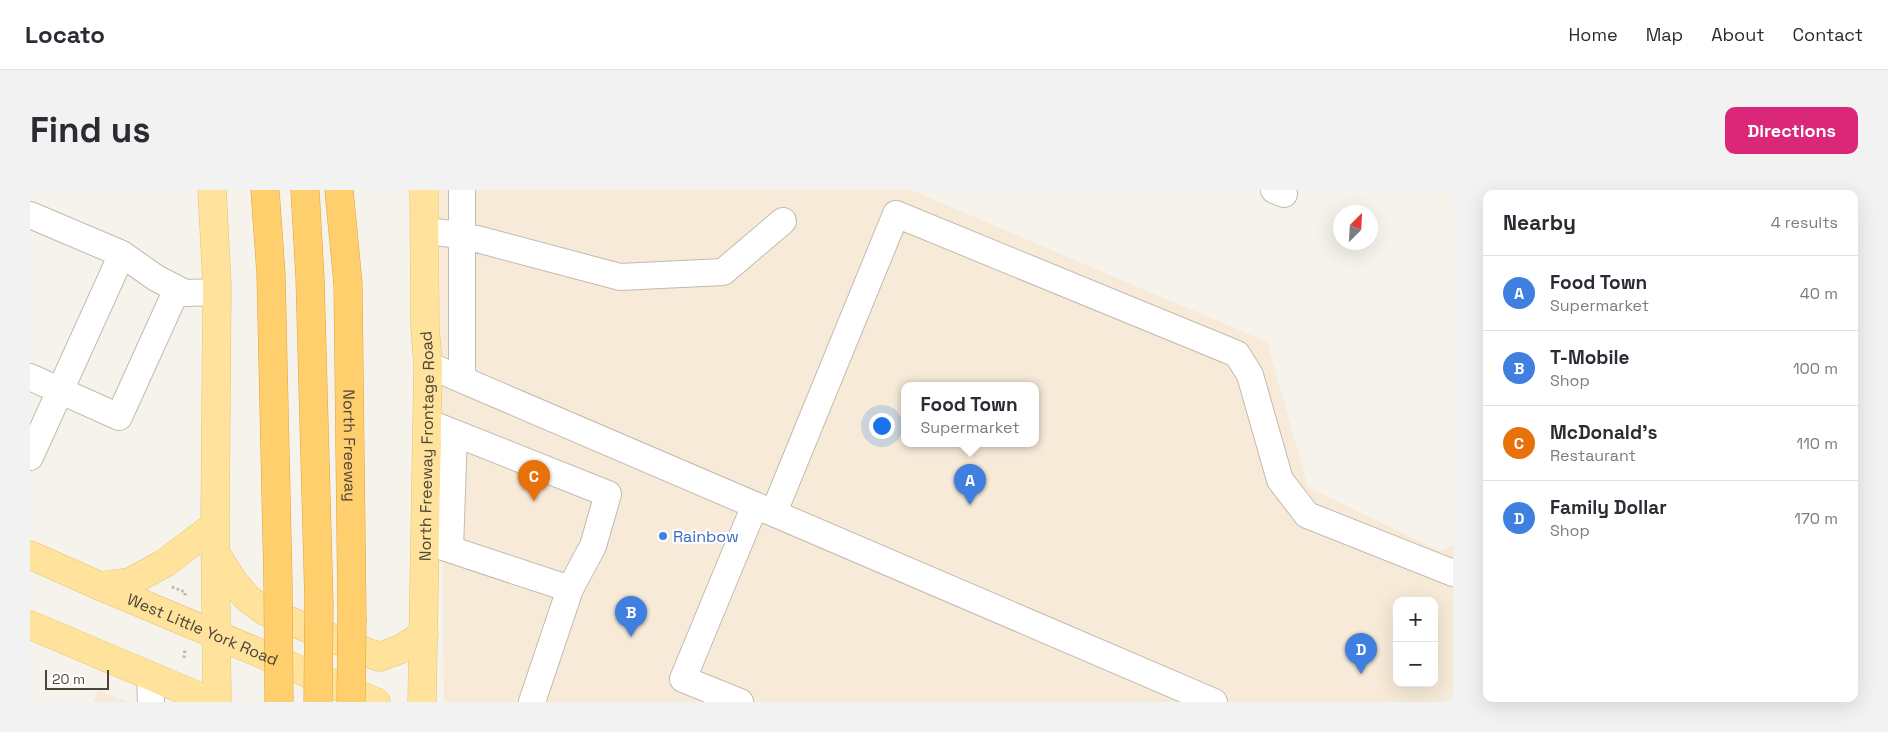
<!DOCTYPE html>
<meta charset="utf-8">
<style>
body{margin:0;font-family:"Space Grotesk",sans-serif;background:#f2f2f3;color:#2b2b33}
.controls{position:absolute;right:15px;bottom:15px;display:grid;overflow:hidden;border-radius:10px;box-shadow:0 5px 20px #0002}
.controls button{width:45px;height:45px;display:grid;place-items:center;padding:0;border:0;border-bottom:1px solid #e1e1e2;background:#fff;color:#2b2b33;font:25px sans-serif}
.compass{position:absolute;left:1303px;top:15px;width:45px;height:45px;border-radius:50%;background:#fff;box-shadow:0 5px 20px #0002;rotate:24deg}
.scale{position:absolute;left:15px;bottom:12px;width:64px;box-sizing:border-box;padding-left:5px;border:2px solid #4b4439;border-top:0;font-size:14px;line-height:18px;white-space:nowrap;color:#4b4439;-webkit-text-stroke:4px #fff;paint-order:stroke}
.you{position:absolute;left:851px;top:235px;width:18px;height:18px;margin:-12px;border:4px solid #fff;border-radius:50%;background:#1a73e8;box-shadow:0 0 0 8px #1a73e833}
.badge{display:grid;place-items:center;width:32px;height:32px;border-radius:50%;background:#db2777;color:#fff;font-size:16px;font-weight:700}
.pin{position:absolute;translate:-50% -41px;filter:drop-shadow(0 1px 2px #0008)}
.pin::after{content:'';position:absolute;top:26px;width:18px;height:15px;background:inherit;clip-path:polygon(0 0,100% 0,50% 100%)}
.popup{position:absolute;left:871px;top:192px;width:138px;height:65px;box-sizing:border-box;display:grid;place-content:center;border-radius:10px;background:#fff;filter:drop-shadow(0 1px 4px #0005);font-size:16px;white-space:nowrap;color:#7c7c81}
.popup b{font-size:19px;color:#2b2b33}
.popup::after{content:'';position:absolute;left:50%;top:100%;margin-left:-10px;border:10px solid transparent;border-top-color:#fff}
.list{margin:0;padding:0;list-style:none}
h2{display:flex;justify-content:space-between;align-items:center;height:65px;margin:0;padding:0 20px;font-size:21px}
h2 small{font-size:16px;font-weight:400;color:#7c7c81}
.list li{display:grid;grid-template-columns:32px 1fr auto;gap:15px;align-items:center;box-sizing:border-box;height:75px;padding:0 20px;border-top:1px solid #e1e1e2}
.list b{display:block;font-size:19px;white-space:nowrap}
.list p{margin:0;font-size:16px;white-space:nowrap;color:#7c7c81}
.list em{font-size:16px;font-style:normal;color:#7c7c81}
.map{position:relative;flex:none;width:1423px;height:512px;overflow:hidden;border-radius:10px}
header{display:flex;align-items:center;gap:30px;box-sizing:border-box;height:70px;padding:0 25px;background:#fff;border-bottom:1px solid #e1e1e2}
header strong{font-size:24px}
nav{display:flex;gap:28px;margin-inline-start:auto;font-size:18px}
.intro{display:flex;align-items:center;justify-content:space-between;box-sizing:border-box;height:120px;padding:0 30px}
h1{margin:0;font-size:35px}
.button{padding:12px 22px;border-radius:10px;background:#db2777;color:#fff;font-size:18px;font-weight:700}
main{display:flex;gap:30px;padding:0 30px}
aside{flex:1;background:#fff;border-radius:10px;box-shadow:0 5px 20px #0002}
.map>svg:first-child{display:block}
</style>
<header>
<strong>Locato</strong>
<nav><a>Home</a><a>Map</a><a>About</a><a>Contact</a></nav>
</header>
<div class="intro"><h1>Find us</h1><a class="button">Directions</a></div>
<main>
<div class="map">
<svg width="1423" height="512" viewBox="0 0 1423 512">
<rect width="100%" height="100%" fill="#f6f3ec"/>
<path fill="#f7ead8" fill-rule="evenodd" d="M 409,0 L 881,0 L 1237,152 L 1278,297 L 1410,361 L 1423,355 L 1423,512 L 414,512 ZM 875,196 L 1005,196 L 1005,254 L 875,254 ZM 1367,411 L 1404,411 L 1404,493 L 1367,493 Z
M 68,500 L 98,512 L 63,512 Z"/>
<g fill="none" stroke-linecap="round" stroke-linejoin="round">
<defs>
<path id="minor" d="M 432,0 L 432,189
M 1244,0 L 1254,4
M 0,25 L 92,64 L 126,88 L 155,103 L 187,102
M 394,41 L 432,45 L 590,87 L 693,82 L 753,31
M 398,175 L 1184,512
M 0,187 L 89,227 L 147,99
M 397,232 L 578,304 L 563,356 L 540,399
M 0,267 L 92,64
M 744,322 L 866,24 L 1207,164 L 1220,185 L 1250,290 L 1277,325 L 1423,383
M 395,351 L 540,399 L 502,512
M 420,359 L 424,243
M 120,486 L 121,512
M 710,512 L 653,489 L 725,315"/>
<g id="major">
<path d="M 182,0 L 187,94 L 185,335 L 187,512"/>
<path d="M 186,364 L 203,391 L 217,408 L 235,421 L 349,467 L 371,459 L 394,444"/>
<path id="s1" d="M 0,365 L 70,396 L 346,512"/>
<path d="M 70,396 L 100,392 L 135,373 L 185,335"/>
<path d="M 0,435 L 182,512"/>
<path id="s2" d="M 392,512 L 398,175 L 395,137 L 394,0"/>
</g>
<g id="highway">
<path d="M 235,0 L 241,84 L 248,393"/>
<path d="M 275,0 L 280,88 L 289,414"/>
<path id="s3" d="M 309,0 L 318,94 L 322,428"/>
</g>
</defs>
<use href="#minor" stroke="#c2bbae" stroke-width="28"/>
<use href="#major" stroke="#e6c16a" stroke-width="29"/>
<use href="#highway" stroke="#e0a43c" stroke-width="29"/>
<path stroke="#c4b79f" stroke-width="3" stroke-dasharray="2.5 2.5" stroke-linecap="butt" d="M 142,397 L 155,402 L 155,407
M 154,468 L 155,458"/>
<use href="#minor" stroke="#fff" stroke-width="26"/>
<use href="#major" stroke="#ffe39c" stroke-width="28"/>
<use href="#highway" stroke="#ffcf6e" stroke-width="28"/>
<defs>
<path id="highway-bridge" d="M 248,393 L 249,512
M 288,512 L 289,414
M 321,512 L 322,428"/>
</defs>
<use href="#highway-bridge" stroke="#e0a43c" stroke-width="29" stroke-linecap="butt"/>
<use href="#highway-bridge" stroke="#ffcf6e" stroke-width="28"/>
</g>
<circle fill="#3f7fe0" stroke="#fff" stroke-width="2" cx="633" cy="346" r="5"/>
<g text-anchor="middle" stroke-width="4.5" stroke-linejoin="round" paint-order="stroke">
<g font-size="16" fill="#4b4439" stroke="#fff">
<text dy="6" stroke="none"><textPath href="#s3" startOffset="256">North Freeway</textPath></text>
<text dy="6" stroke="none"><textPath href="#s2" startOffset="256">North Freeway Frontage Road</textPath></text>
<text dy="6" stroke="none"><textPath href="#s1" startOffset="188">West Little York Road</textPath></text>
</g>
<g font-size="16" fill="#366cbe" stroke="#fff" text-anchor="start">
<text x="643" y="352">Rainbow</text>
</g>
</g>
</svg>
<div class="controls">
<button>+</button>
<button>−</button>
</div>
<svg class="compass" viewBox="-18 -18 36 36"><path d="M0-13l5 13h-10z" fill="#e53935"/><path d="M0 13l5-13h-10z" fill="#7c7c81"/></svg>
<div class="scale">20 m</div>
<div class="you"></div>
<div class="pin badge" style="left:940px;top:315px;background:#3f7fe0">A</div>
<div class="popup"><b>Food Town</b>Supermarket</div>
<div class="pin badge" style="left:601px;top:447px;background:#3f7fe0">B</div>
<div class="pin badge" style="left:504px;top:311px;background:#e8710a">C</div>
<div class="pin badge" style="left:1331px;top:484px;background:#3f7fe0">D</div>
</div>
<aside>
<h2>Nearby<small>4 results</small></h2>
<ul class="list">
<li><span class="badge" style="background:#3f7fe0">A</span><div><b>Food Town</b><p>Supermarket</p></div><em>40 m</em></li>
<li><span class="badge" style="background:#3f7fe0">B</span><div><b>T-Mobile</b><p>Shop</p></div><em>100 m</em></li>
<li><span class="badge" style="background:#e8710a">C</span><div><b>McDonald's</b><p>Restaurant</p></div><em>110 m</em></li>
<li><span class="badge" style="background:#3f7fe0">D</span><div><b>Family Dollar</b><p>Shop</p></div><em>170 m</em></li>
</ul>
</aside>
</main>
